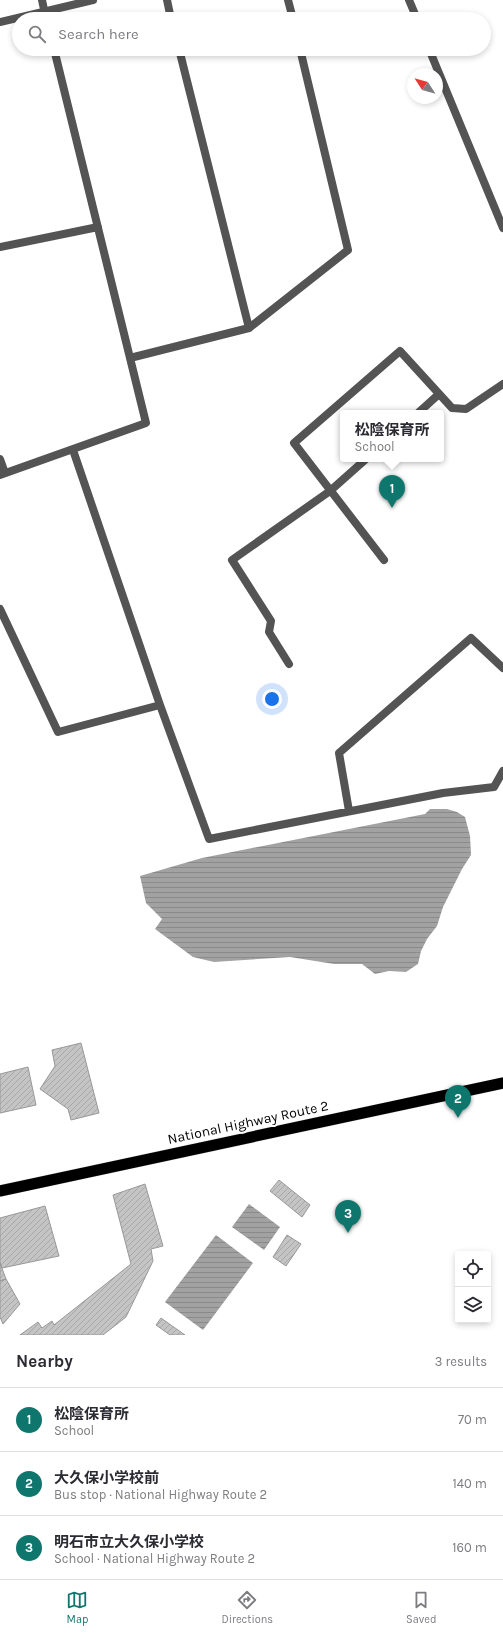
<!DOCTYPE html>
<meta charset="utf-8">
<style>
body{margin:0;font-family:Karla,"Noto Sans JP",sans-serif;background:#f7f7f7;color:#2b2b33}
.controls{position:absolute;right:12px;bottom:12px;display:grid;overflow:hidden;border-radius:4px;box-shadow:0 2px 6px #0003}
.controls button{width:36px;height:36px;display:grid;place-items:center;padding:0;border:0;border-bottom:1px solid #e1e1e2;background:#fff;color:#2b2b33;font:20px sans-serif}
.compass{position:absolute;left:407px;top:68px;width:36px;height:36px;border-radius:50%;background:#fff;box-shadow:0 2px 6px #0003;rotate:306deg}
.you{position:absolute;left:272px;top:699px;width:14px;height:14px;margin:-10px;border:3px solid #fff;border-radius:50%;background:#1a73e8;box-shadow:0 0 0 6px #1a73e833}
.badge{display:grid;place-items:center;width:26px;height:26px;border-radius:50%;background:#0f766e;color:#fff;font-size:13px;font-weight:700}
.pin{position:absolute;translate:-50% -33px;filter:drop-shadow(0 1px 2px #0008)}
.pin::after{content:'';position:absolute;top:21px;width:14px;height:12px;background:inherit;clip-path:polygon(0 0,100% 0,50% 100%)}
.popup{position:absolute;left:340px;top:410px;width:104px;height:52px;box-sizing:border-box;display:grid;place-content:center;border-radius:4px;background:#fff;filter:drop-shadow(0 1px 3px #0005);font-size:13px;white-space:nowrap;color:#7c7c81}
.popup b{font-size:15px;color:#2b2b33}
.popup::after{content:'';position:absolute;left:50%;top:100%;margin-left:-8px;border:8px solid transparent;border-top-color:#fff}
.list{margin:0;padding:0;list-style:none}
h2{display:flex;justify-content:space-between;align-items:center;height:52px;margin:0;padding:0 16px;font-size:17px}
h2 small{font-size:13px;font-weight:400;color:#7c7c81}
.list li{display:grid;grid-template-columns:26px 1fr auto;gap:12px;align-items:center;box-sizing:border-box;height:64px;padding:0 16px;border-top:1px solid #e1e1e2}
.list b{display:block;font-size:15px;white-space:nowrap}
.list p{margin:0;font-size:13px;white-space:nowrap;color:#7c7c81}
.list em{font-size:13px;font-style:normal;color:#7c7c81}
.icon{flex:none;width:22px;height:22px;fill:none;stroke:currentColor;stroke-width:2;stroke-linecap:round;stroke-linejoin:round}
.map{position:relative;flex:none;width:503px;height:1335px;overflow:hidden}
.search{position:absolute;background:#fff;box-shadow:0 2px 6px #0003;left:12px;right:12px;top:12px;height:44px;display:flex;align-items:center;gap:10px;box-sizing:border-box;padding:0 14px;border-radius:22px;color:#7c7c81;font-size:15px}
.sheet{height:244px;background:#fff}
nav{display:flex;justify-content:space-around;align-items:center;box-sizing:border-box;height:56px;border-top:1px solid #e1e1e2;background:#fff;font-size:11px;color:#7c7c81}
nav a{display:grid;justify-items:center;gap:2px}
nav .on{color:#0f766e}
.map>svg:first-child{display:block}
</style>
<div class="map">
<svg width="503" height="1335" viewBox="0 0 503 1335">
<defs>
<pattern id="water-rules" width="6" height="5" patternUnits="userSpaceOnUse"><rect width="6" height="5" fill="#a2a2a2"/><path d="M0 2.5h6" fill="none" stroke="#8a8a8a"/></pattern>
<pattern id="building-hatch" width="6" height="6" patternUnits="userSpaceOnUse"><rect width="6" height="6" fill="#c4c4c4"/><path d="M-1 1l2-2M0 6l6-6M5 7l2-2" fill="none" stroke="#a7a7a7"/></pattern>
</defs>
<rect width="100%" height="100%" fill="#fff"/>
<path fill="url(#water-rules)" d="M 430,809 L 447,809 L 457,812 L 465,817 L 470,836 L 471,855 L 462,869 L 443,907 L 437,926 L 427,939 L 421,951 L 418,964 L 406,972 L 389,971 L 375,974 L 362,964 L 334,964 L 290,957 L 214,962 L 193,957 L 155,929 L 162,919 L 146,903 L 140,876 L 202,858 L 425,814 Z
M 249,1204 L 280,1227 L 264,1250 L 232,1227 Z
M 216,1235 L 253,1263 L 203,1330 L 165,1302 Z"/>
<path fill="url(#building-hatch)" stroke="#989898" d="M 81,1043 L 99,1113 L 71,1120 L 68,1109 L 40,1089 L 55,1066 L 52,1050 Z
M 28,1067 L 36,1105 L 0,1113 L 0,1074 Z
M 279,1180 L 310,1205 L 302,1217 L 270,1191 Z
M 145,1184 L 163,1246 L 151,1249 L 153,1261 L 126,1317 L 103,1335 L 20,1335 L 38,1322 L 42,1328 L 52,1321 L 54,1325 L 131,1264 L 113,1195 Z
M 45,1206 L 59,1256 L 2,1268 L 0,1262 L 0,1218 Z
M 287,1235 L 301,1244 L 286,1266 L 273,1257 Z
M 0,1263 L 6,1279 L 0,1281 Z
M 6,1279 L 20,1304 L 3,1324 L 0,1317 L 0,1281 Z
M 161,1318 L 185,1335 L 170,1335 L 156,1325 Z"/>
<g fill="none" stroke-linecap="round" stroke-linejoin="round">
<defs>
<path id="trunk" d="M 0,1191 L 503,1083"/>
</defs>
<use href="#trunk" stroke="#dbdbdb" stroke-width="12"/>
<path stroke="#545454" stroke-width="8" d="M 42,0 L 46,19
M 167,0 L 171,19
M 288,0 L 293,19
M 409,0 L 417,19
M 0,22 L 93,0
M 179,49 L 249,328
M 429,49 L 503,228
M 0,247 L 98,227
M 130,358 L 249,328 L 348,250 L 300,49
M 418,413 L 439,394
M 73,450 L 160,705 L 209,839 L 443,793 L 494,787 L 503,771
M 0,459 L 5,473
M 0,475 L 146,423 L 54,49
M 384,560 L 294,443 L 400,351 L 452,408 L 466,409 L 503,384
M 0,609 L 58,732 L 160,705
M 289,664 L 269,632 L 271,621 L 232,560 L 330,491 L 366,459
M 349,811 L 339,753 L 471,638 L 503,668"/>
<use href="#trunk" stroke="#000" stroke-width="11"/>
</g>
<g text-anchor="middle" stroke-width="4" stroke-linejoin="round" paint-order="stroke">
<g font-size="14" fill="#000" stroke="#fff">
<text transform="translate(248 1122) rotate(-12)" y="5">National Highway Route 2</text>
</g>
</g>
</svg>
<div class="controls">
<button><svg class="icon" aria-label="locate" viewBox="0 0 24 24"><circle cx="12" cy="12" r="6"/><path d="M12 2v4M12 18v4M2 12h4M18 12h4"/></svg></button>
<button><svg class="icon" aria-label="layers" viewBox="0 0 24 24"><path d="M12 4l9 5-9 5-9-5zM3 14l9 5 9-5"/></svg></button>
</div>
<svg class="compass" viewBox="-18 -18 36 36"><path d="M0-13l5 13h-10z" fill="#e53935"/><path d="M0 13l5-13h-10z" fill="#7c7c81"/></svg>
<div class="you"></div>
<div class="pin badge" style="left:392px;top:508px">1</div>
<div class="popup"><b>松陰保育所</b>School</div>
<div class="pin badge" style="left:458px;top:1118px">2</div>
<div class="pin badge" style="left:348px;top:1233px">3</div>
<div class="search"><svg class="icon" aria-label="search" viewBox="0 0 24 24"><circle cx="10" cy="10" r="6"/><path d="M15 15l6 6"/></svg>Search here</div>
</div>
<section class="sheet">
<h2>Nearby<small>3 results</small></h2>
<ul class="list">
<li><span class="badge">1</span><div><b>松陰保育所</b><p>School</p></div><em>70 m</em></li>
<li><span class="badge">2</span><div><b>大久保小学校前</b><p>Bus stop · National Highway Route 2</p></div><em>140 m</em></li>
<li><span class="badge">3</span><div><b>明石市立大久保小学校</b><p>School · National Highway Route 2</p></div><em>160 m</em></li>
</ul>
</section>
<nav>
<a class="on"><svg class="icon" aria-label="map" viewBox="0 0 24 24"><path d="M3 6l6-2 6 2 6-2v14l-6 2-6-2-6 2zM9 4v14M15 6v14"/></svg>Map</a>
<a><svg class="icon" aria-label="directions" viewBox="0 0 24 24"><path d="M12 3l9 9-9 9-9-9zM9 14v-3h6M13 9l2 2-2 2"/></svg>Directions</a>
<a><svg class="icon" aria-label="saved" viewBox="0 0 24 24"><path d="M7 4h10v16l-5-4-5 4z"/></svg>Saved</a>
</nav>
